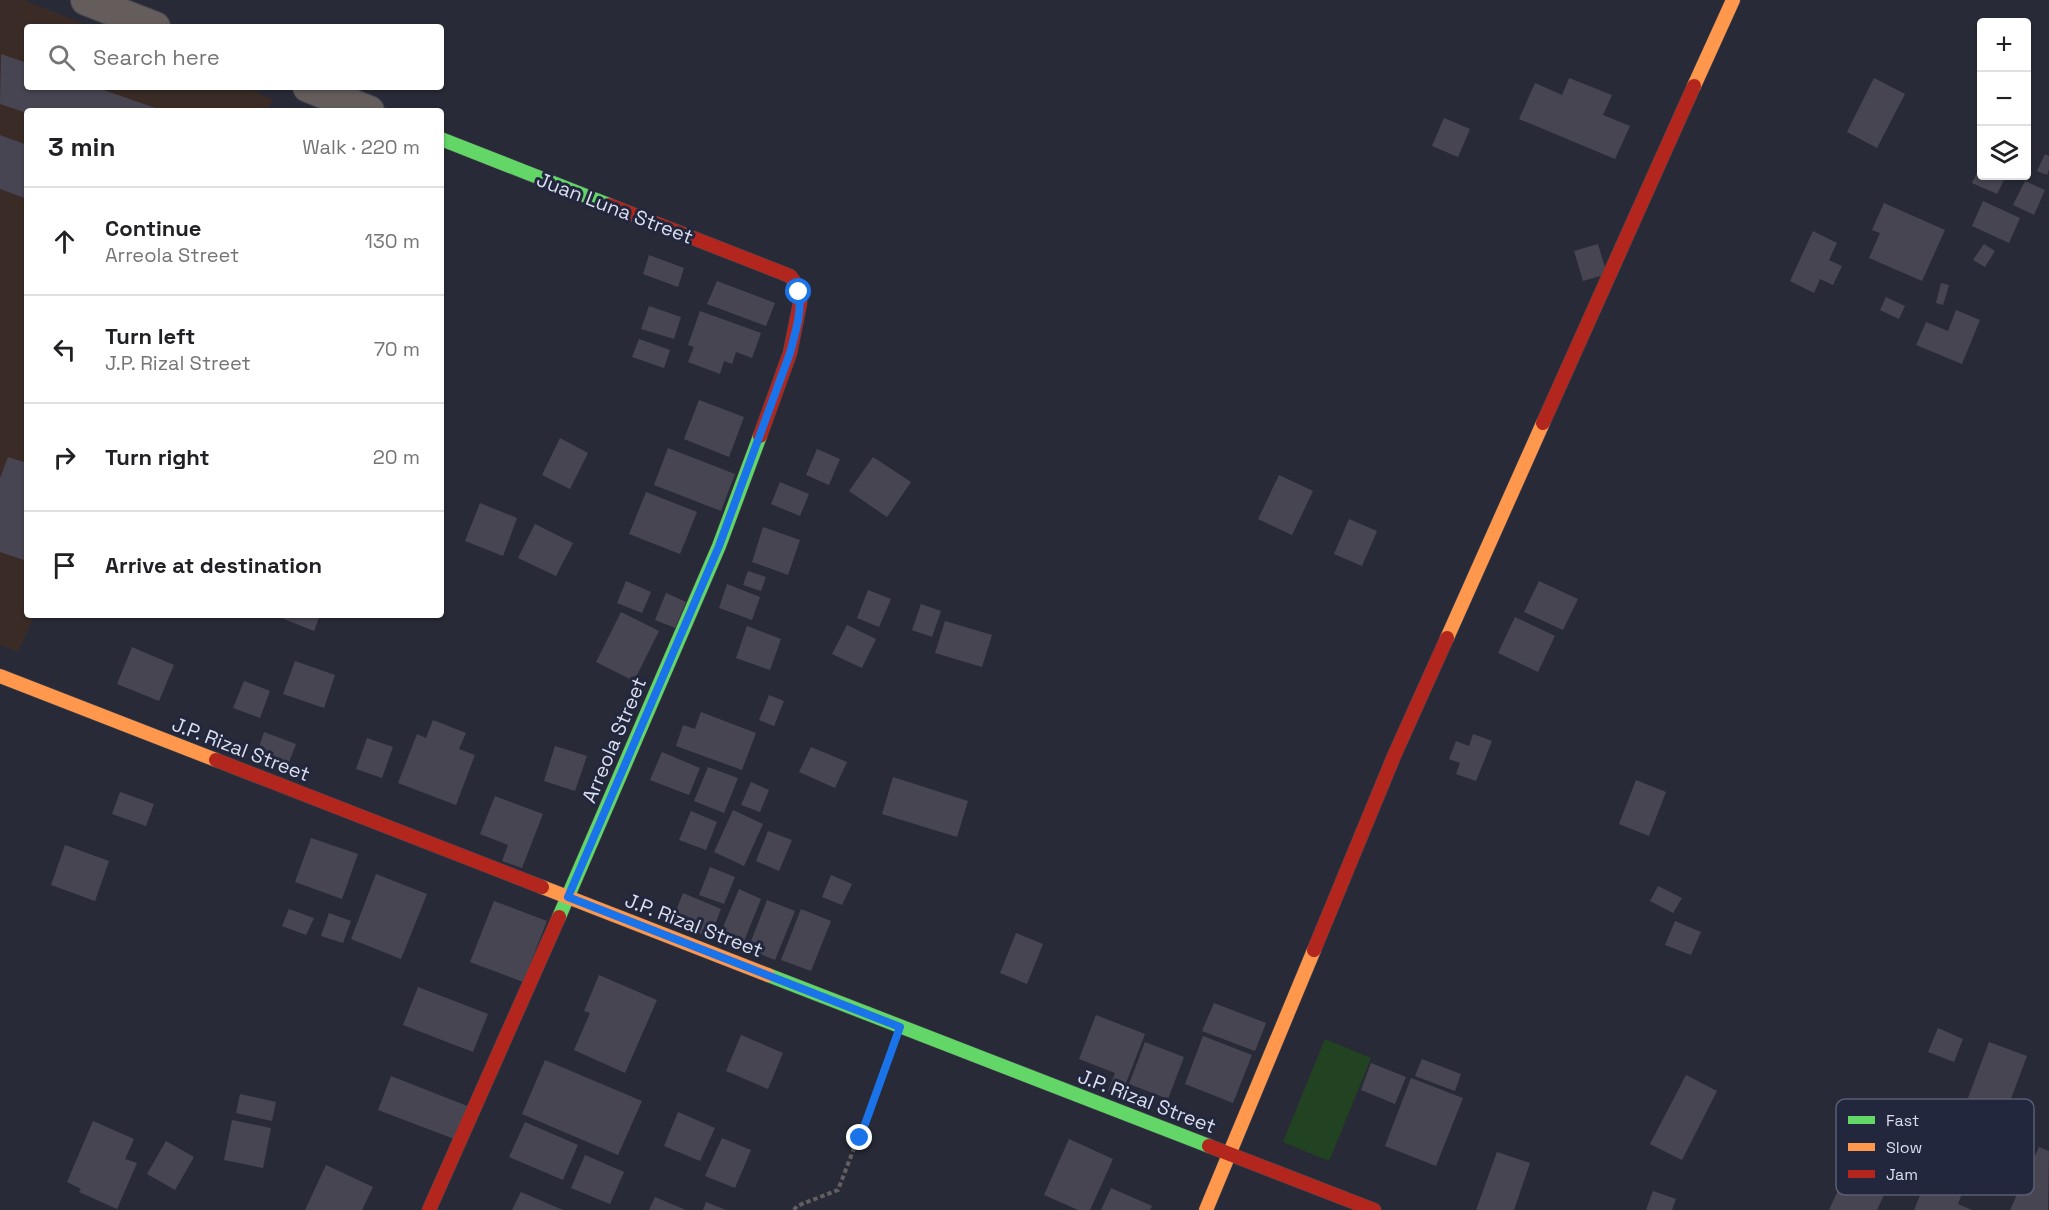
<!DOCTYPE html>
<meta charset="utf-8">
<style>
body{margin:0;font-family:"Space Grotesk",sans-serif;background:#f6f6f6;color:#202124}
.controls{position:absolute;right:18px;top:18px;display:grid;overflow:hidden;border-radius:6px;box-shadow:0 2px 4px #0004}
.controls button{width:54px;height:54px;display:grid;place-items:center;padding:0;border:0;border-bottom:2px solid #e0e0e0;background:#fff;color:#202124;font:30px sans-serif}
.stop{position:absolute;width:18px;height:18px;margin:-14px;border:4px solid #1a73e8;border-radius:50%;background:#fff}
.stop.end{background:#1a73e8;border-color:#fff;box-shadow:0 2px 6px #0008}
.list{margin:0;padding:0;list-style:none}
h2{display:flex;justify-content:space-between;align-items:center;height:78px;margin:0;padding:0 24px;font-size:26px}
h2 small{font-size:20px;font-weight:400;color:#757577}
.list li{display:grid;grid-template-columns:39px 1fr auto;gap:18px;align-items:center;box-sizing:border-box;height:108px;padding:0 24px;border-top:2px solid #e0e0e0}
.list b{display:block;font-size:22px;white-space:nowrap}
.list p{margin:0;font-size:20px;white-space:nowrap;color:#757577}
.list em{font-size:20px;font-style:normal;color:#757577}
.icon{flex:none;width:33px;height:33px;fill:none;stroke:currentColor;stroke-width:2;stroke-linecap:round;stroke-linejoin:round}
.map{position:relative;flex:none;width:2049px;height:1210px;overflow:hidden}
.search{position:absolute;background:#fff;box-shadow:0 2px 4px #0004;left:24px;top:24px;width:420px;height:66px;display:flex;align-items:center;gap:15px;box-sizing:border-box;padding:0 21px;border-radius:6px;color:#757577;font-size:22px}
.panel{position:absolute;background:#fff;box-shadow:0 2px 4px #0004;left:24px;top:108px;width:420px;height:510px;border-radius:6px}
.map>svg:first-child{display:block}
</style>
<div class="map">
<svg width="2049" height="1210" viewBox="0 0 2049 1210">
<rect width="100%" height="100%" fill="#282b37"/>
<path fill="#3a2b26" d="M 0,0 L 24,0 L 92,27 L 27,27 L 27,87 L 244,87 L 273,99 L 267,111 L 27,111 L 27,615 L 35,615 L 18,652 L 0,645 Z"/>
<path fill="#224321" d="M 1325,1039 L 1371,1058 L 1329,1161 L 1283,1142 Z"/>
<path fill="#484553" d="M 1,54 L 27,63 L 27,87 L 95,87 L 164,111 L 27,111 L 27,113 L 0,104 Z
M 1569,78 L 1612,95 L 1603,115 L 1630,126 L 1615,159 L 1519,119 L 1535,83 L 1562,95 Z
M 1874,78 L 1905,94 L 1877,148 L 1847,132 Z
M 1444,118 L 1470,129 L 1458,157 L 1432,146 Z
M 0,135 L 27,145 L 27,199 L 0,189 Z
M 2045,154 L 2049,156 L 2049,169 L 2047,175 L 2037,171 Z
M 1982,163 L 1982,176 L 2006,176 L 1997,194 L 1972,183 Z
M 2025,181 L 2045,190 L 2034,215 L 2013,205 Z
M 1983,201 L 2020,218 L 2009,243 L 1972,226 Z
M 1884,203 L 1945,230 L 1922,281 L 1869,258 L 1880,233 L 1872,230 Z
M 1813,231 L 1837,243 L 1829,260 L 1842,266 L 1833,285 L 1820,279 L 1814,293 L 1790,281 Z
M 1598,244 L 1607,274 L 1583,281 L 1574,251 Z
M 1984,244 L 1995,251 L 1985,267 L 1973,260 Z
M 649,255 L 684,268 L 678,287 L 643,274 Z
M 717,281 L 775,303 L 766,326 L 707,304 Z
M 1941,283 L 1949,285 L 1943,305 L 1936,303 Z
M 1886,297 L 1905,306 L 1899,319 L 1880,310 Z
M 649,306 L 681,317 L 674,339 L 641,329 Z
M 1956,310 L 1980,320 L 1962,364 L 1916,345 L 1926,322 L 1948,331 Z
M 700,311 L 761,333 L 752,358 L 736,352 L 732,364 L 724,361 L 720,374 L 688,362 L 694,347 L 688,345 Z
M 639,339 L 670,350 L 664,368 L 632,357 Z
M 699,400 L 744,417 L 729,457 L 684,439 Z
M 560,438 L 588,453 L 570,489 L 542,475 Z
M 668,448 L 735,474 L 721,511 L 654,485 Z
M 817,449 L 840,459 L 829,485 L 806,475 Z
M 8,457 L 27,463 L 27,561 L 0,552 L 0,478 Z
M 873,457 L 911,482 L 887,517 L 849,491 Z
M 1279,475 L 1313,491 L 1292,535 L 1258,519 Z
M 780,482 L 809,494 L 800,516 L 771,504 Z
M 646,492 L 697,512 L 680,554 L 629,534 Z
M 480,503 L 517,518 L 503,556 L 465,541 Z
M 1349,519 L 1377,531 L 1362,566 L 1334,554 Z
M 535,524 L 573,543 L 556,576 L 518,558 Z
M 763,527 L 800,540 L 788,575 L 752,562 Z
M 748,571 L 766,577 L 761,591 L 743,585 Z
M 626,581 L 651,592 L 642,613 L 617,603 Z
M 1539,581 L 1578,599 L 1563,630 L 1524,612 Z
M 727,584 L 760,597 L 752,620 L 719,608 Z
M 868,590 L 891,599 L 879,627 L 857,618 Z
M 666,593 L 686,602 L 675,628 L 655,620 Z
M 921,604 L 941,611 L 932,637 L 912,630 Z
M 621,612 L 659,631 L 634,681 L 596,662 Z
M 274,615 L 320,615 L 314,631 Z
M 1515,617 L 1555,636 L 1538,672 L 1498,653 Z
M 945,621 L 992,635 L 982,667 L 935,653 Z
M 847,625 L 876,639 L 862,668 L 832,654 Z
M 747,626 L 781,639 L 770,670 L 736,658 Z
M 132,647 L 174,665 L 159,701 L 117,684 Z
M 295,661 L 335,675 L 324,708 L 283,694 Z
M 244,681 L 270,691 L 260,718 L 233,708 Z
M 769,695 L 784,701 L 774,726 L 759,720 Z
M 701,712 L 756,733 L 742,770 L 676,746 L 683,725 L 695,729 Z
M 433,720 L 466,733 L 459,749 L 475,755 L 456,805 L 398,783 L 417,734 L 426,738 Z
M 264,732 L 296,744 L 285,773 L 254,762 Z
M 1473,734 L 1492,741 L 1476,781 L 1456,774 L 1460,763 L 1449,759 L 1456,741 L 1469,746 Z
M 367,738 L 393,747 L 382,778 L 356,769 Z
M 555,746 L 587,756 L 575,791 L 544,781 Z
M 811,747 L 847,762 L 835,788 L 799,772 Z
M 662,752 L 700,768 L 689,795 L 650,780 Z
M 708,767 L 738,778 L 724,813 L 694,801 Z
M 893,777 L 968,801 L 957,837 L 882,814 Z
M 1636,780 L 1666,792 L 1649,836 L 1619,824 Z
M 751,782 L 769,790 L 760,812 L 741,805 Z
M 120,792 L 154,804 L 146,826 L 112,814 Z
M 495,796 L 543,814 L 522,868 L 502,861 L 508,845 L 480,834 Z
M 733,810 L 763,824 L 744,866 L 714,852 Z
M 691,811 L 717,822 L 706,850 L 679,840 Z
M 768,831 L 792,840 L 779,871 L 756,861 Z
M 311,838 L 358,854 L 342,899 L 295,882 Z
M 65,845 L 109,861 L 95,901 L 51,885 Z
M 710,867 L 735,877 L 724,904 L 699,895 Z
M 376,874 L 427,894 L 401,959 L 351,939 Z
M 831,875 L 852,884 L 842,905 L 822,897 Z
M 1658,886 L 1682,898 L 1673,913 L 1650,901 Z
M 739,889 L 761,899 L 742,946 L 719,937 Z
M 683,893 L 721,909 L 710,938 L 672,921 Z
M 767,900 L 795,911 L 775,960 L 748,949 Z
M 494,901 L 547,921 L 523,982 L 470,962 Z
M 289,909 L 314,918 L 306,935 L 282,926 Z
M 801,909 L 831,921 L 811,971 L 781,960 Z
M 329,913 L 351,921 L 343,943 L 321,936 Z
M 1675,921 L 1701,932 L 1691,955 L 1665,945 Z
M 1016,933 L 1043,944 L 1027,984 L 1000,973 Z
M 599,975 L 657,1000 L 625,1073 L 574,1050 L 590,1013 L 584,1011 Z
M 418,987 L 488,1014 L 473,1052 L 403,1025 Z
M 1214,1003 L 1266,1023 L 1255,1051 L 1202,1031 Z
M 1096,1015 L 1145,1034 L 1121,1096 L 1108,1091 L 1115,1073 L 1079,1059 Z
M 1938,1028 L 1963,1039 L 1954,1062 L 1928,1052 Z
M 741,1035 L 783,1053 L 768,1089 L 726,1071 Z
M 1203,1036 L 1252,1055 L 1233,1103 L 1185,1084 Z
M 1145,1042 L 1184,1057 L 1168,1099 L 1129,1084 Z
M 1989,1042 L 2027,1056 L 2006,1112 L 1968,1098 Z
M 1422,1059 L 1461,1074 L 1455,1091 L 1415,1076 Z
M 545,1060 L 642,1101 L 618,1155 L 522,1114 Z
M 1371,1063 L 1406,1077 L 1395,1104 L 1361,1090 Z
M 1686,1075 L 1717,1091 L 1682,1160 L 1650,1144 Z
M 391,1076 L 470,1107 L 457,1140 L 378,1110 Z
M 1411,1078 L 1463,1098 L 1436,1166 L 1385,1146 Z
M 240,1094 L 276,1102 L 272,1121 L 236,1113 Z
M 678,1112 L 715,1128 L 700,1161 L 664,1146 Z
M 232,1120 L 271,1128 L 263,1168 L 224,1160 Z
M 93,1121 L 134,1139 L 125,1159 L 137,1163 L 117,1209 L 79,1192 L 81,1189 L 67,1182 Z
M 525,1122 L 578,1145 L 563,1180 L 509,1157 Z
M 722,1138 L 751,1150 L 735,1188 L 705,1176 Z
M 1862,1138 L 1902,1156 L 1877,1210 L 1829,1210 Z
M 1069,1139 L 1113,1159 L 1090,1210 L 1078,1210 L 1044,1195 Z
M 166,1141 L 194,1157 L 175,1190 L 147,1174 Z
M 2039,1147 L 2049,1151 L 2048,1210 L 2010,1210 Z
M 1497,1152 L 1530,1163 L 1514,1210 L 1476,1210 Z
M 585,1155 L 624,1172 L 610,1204 L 571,1188 Z
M 326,1165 L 373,1187 L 362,1210 L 305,1210 Z
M 1928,1176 L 1963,1191 L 1958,1204 L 1972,1210 L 1914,1210 Z
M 1111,1188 L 1152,1206 L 1150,1210 L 1101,1210 Z
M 1653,1191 L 1676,1199 L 1672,1210 L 1646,1210 Z
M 521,1192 L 563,1210 L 512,1210 Z
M 655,1197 L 686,1210 L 649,1210 Z
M 706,1202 L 726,1210 L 703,1210 Z"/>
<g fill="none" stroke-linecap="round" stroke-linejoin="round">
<defs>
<path id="street" d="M 86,0 L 155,27
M 308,87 L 369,111"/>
<path id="fast" d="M 441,139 L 609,205
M 559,917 L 719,546 L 760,436
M 768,975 L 1209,1146"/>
<path id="slow" d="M 1694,86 L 1733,0
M 1447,638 L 1543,423
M 0,676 L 216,760
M 542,887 L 768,975
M 1206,1210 L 1314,950"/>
<path id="jam" d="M 609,205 L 790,276 L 796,284 L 800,303 L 790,353 L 760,436
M 1543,423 L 1694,86
M 216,760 L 542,887
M 1314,950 L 1394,756 L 1447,638
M 1209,1146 L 1374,1210
M 429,1210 L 559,917"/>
</defs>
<use href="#street" stroke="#464852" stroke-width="32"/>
<use href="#fast" stroke="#464852" stroke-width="15"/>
<use href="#slow" stroke="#464852" stroke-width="15"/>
<use href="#jam" stroke="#464852" stroke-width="15"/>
<path stroke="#635f61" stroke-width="4" stroke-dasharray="4.5 3" stroke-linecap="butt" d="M 794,1210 L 797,1206 L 838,1190 L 889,1057"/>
<use href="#street" stroke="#655d5c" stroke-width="30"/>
<use href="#fast" stroke="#63d668" stroke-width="14"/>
<use href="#slow" stroke="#ff974d" stroke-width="14"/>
<use href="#jam" stroke="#b3261e" stroke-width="14"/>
</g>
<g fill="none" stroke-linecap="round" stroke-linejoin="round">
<path stroke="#1a73e8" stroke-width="8" d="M 799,292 C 802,313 795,333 790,353 L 719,546 L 568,897 L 900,1027 L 860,1138"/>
</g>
<g text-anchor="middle" stroke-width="6" stroke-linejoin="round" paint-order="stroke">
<g font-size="20" fill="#dadeed" stroke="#22273d">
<text transform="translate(615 208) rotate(21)" y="7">Juan Luna Street</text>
<text transform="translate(614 740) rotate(-67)" y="7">Arreola Street</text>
<text transform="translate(241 749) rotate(21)" y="7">J.P. Rizal Street</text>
<text transform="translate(694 925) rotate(21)" y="7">J.P. Rizal Street</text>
<text transform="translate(1147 1101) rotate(21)" y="7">J.P. Rizal Street</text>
</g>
</g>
<rect x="1836" y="1099" width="198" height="96" rx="9" fill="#22273d" stroke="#595e72" stroke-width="1.5"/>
<rect x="1848" y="1116" width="27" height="8" fill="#63d668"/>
<rect x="1848" y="1143" width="27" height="8" fill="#ff974d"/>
<rect x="1848" y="1170" width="27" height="8" fill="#b3261e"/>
<g font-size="16" fill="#dadeed">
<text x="1886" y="1126">Fast</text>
<text x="1886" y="1153">Slow</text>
<text x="1886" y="1180">Jam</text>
</g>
</svg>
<div class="controls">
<button>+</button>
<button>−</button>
<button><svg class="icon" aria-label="layers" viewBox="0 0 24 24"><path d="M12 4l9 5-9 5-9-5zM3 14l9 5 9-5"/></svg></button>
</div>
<div class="stop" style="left:799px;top:292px"></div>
<div class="stop end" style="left:860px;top:1138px"></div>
<div class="search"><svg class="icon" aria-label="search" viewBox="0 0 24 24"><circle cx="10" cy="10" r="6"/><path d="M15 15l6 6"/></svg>Search here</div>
<section class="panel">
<h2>3 min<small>Walk · 220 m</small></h2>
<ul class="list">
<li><svg class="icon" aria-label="ahead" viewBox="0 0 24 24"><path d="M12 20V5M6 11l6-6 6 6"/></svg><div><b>Continue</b><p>Arreola Street</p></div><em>130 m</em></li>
<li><svg class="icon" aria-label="left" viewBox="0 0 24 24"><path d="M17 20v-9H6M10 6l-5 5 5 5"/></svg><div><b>Turn left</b><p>J.P. Rizal Street</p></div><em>70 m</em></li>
<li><svg class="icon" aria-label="right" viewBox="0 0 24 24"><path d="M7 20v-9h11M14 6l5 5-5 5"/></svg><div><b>Turn right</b></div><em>20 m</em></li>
<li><svg class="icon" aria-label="arrive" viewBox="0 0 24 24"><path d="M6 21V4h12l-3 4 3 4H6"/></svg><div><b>Arrive at destination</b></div></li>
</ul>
</section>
</div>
